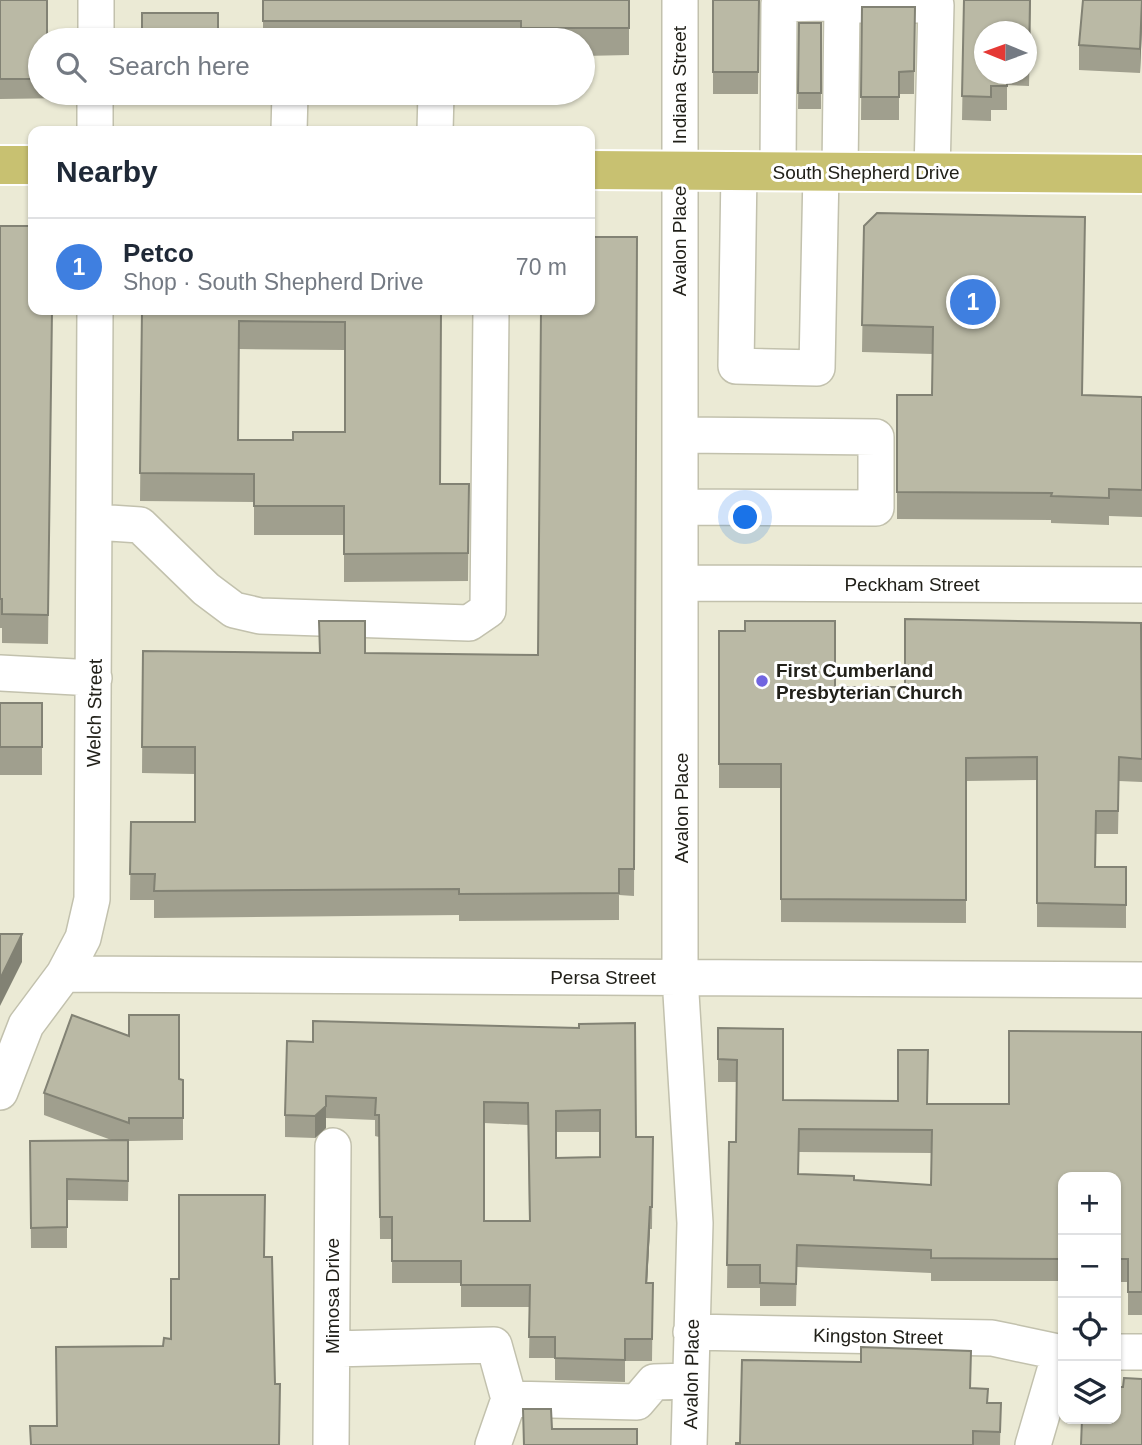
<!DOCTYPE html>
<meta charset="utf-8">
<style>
body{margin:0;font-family:Helvetica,sans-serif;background:#f2f2f3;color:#1f2937}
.controls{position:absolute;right:21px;bottom:21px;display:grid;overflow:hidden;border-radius:14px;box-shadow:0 2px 5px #0004}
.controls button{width:63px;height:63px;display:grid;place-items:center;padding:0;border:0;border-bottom:2px solid #e0e1e3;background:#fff;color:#1f2937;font:35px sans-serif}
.compass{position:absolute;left:974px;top:21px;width:63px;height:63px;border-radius:50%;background:#fff;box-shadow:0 2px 5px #0004;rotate:271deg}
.you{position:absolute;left:746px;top:518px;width:24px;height:24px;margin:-18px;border:5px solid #fff;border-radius:50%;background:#1a73e8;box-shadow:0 0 0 10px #1a73e833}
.badge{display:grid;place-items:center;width:46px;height:46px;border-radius:50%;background:#111827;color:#fff;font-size:23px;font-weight:700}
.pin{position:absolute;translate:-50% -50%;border:4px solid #fff;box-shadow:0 2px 7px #0006}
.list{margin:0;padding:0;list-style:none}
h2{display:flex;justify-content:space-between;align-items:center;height:91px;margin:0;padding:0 28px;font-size:30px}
h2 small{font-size:23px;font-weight:400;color:#747a83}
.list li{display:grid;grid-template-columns:46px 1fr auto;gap:21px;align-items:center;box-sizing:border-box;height:98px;padding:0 28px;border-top:2px solid #e0e1e3}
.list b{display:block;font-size:26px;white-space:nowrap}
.list p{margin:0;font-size:23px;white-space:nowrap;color:#747a83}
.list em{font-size:23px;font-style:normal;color:#747a83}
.icon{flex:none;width:38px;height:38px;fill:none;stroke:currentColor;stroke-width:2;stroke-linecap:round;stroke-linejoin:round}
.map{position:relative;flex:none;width:1142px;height:1445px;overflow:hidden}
.search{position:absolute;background:#fff;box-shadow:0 2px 5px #0004;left:28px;top:28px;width:567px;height:77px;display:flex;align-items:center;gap:18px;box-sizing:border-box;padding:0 24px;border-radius:38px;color:#747a83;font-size:26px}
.panel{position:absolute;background:#fff;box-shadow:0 2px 5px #0004;left:28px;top:126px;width:567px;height:189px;border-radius:14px}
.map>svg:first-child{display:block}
</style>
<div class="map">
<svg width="1142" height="1445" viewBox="0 0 1142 1445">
<rect width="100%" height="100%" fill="#ebead5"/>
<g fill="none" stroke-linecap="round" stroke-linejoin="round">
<defs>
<path id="minor" d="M 680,0 L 680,977 L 695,1223 L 689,1445
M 96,40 L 96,0
M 95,131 L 95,93
M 289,131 L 290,93
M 435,131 L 436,93
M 739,171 L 736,366 L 817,368 L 821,172
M 778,171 L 779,4 L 827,3
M 840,171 L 842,5 L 936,5 L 932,173
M 680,435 L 876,437 L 876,508 L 681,507
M 95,522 L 140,525 L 206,589 L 234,610 L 260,616 L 469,623 L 488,610 L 491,310
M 681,583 L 1142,585
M 0,673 L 94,678
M 64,974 L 1142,980
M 0,1092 L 26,1025 L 64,974 L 83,938 L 92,899 L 95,310
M 691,1332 L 992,1338 L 1063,1353
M 332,1349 L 494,1345 L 509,1399
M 1116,1352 L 1142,1352
M 331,1445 L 333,1146
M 493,1445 L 509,1399 L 637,1402 L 654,1382 L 690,1381
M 1033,1445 L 1060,1353"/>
<path id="major" d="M 0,165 L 33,165
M 590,170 L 1142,174"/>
</defs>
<use href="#minor" stroke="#c2c1ad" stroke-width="38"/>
<use href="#major" stroke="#fff" stroke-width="42"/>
<use href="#minor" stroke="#fff" stroke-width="35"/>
<use href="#major" stroke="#c8c171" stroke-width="38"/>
</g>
<path fill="#a09f8e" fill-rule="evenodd" d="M 0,0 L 40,40 L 40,93 L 67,93 L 67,98 L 0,99 Z
M 263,0 L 629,0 L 629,55 L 583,56 L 583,40 L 263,40 Z
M 713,0 L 759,0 L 758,94 L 713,94 Z
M 964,0 L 1031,0 L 1029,86 L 1007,85 L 1007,110 L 991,110 L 991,121 L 962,120 ZM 1026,32 L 1026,74 L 984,74 Z
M 1142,0 L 1140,73 L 1079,70 L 1079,45 Z
M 862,7 L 915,7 L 914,94 L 899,94 L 899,120 L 861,120 Z
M 799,23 L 821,23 L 821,109 L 798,109 Z
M 0,226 L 52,310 L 48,644 L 2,643 L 2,628 L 0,628 Z
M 864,226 L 1082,395 L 1142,397 L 1142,517 L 1109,516 L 1109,525 L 1051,523 L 1051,520 L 897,519 L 897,395 L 932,395 L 933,354 L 862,352 Z
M 637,237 L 634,896 L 619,895 L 619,920 L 459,921 L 459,915 L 154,918 L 154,900 L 130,900 L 131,822 L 195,822 L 195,774 L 142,773 L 143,651 L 319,653 L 319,621 L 365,653 L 538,655 Z
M 142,310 L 441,310 L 440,484 L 469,484 L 468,581 L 344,582 L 344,535 L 254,535 L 254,502 L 140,501 ZM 239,349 L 345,350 L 345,432 L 293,440 L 238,440 Z
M 719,631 L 835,687 L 905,687 L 1142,632 L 1142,782 L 1119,781 L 1118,834 L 1096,834 L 1095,867 L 1126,867 L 1126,928 L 1037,927 L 1037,780 L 966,781 L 966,923 L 781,922 L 781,788 L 719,788 Z
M 0,703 L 42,703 L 42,775 L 0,775 Z
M 579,1028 L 636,1137 L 653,1137 L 652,1229 L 650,1229 L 647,1283 L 653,1283 L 652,1361 L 625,1361 L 625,1382 L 555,1380 L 555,1358 L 529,1358 L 530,1307 L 461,1307 L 461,1283 L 392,1283 L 392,1239 L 380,1239 L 379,1137 L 375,1136 L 375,1120 L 326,1118 L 326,1128 L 315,1138 L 285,1137 L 285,1115 L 313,1042 ZM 484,1123 L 528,1125 L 529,1221 L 484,1221 ZM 556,1132 L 600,1132 L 600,1157 L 556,1158 Z
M 718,1028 L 783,1100 L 927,1104 L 1009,1104 L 1142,1032 L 1142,1315 L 1128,1315 L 1128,1282 L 1116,1282 L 1116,1177 L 1063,1177 L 1063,1281 L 931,1281 L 931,1273 L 797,1267 L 796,1306 L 760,1306 L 760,1288 L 727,1288 L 729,1142 L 736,1142 L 737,1082 L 718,1082 ZM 799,1152 L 932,1153 L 931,1185 L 854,1180 L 798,1174 Z
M 179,1079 L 183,1080 L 183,1140 L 129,1141 L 128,1201 L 67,1200 L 67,1248 L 31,1248 L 30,1141 L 114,1141 L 44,1115 L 44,1093 Z
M 970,1388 L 988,1403 L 1001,1403 L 1000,1445 L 736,1445 Z"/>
<path fill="#828274" d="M 1142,4 L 1142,28 L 1140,73 L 1140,49 Z
M 22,934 L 22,962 L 0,1006 L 0,979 Z
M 326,1096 L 326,1128 L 315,1138 L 315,1116 Z
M 650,1207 L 650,1229 L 646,1304 L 646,1283 Z"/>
<path fill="#bab9a5" stroke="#828274" stroke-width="2" fill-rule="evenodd" d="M 0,0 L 47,0 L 47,39 L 66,40 L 40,40 L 40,79 L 0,79 Z
M 263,0 L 629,0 L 629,28 L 521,28 L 521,21 L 263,21 Z
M 713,0 L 759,0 L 758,72 L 713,72 Z
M 964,0 L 1030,0 L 1029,62 L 1026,61 L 1026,32 L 984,32 L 984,74 L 1007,74 L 1007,86 L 991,86 L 991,97 L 962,96 Z
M 1083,0 L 1142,0 L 1140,49 L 1079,45 Z
M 862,7 L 915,7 L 914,71 L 899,72 L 899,97 L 861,97 Z
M 142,13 L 218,13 L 218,40 L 142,40 Z
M 799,23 L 821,23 L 821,93 L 798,93 Z
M 877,213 L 1085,217 L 1082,395 L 1142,397 L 1142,490 L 1109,489 L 1109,498 L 1051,496 L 1052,493 L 897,492 L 897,395 L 932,395 L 933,327 L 862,325 L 864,226 Z
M 0,226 L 33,226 L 33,310 L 52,310 L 48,615 L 2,614 L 2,599 L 0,599 Z
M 590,237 L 637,237 L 634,869 L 619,869 L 619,893 L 459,894 L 459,889 L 154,891 L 155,874 L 130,874 L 131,822 L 195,822 L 195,747 L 142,747 L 143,651 L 320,653 L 319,621 L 365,621 L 365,653 L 538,655 L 541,310 L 590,310 Z
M 142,310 L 441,310 L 440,484 L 469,484 L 468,553 L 344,554 L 344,506 L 254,506 L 254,474 L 140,473 ZM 239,321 L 345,322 L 345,432 L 293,432 L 293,440 L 238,440 Z
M 905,619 L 1141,623 L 1142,759 L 1119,757 L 1118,811 L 1096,811 L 1095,867 L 1126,867 L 1126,905 L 1037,903 L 1037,757 L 966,758 L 966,900 L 781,899 L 781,764 L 719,764 L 719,631 L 745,631 L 745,621 L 835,621 L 835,687 L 905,687 Z
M 0,703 L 42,703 L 42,747 L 0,747 Z
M 0,934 L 22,934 L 0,979 Z
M 72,1015 L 129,1036 L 129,1015 L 179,1015 L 179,1079 L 183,1080 L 183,1118 L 129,1118 L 129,1123 L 44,1093 Z
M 313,1021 L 579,1028 L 579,1024 L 635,1023 L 636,1137 L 653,1137 L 652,1207 L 650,1207 L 646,1283 L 653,1283 L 652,1339 L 625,1339 L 625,1360 L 555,1358 L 555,1337 L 529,1337 L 530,1285 L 461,1285 L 461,1261 L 392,1261 L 392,1217 L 380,1217 L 379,1115 L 375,1115 L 376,1098 L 326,1096 L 326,1106 L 315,1116 L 285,1115 L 287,1041 L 313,1042 ZM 484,1102 L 528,1103 L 530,1221 L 484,1221 ZM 600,1110 L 600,1157 L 556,1158 L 556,1111 Z
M 718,1028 L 783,1029 L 783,1100 L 898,1101 L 898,1050 L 928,1050 L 927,1104 L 1009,1104 L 1009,1031 L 1142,1032 L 1142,1292 L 1128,1292 L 1128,1259 L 1116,1259 L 1116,1177 L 1063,1177 L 1063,1259 L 931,1258 L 931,1250 L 797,1245 L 796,1284 L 760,1283 L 760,1265 L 727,1265 L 729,1142 L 736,1142 L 737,1060 L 718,1059 ZM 799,1129 L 932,1130 L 931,1185 L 854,1180 L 854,1176 L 798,1174 Z
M 128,1140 L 128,1181 L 67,1179 L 67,1227 L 31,1228 L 30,1141 Z
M 179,1195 L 265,1195 L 264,1257 L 272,1257 L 275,1384 L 280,1384 L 279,1445 L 31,1445 L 30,1426 L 57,1426 L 56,1347 L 163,1346 L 164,1338 L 171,1339 L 171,1279 L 179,1279 Z
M 861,1347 L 971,1351 L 970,1388 L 988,1389 L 987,1403 L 1001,1403 L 1000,1432 L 973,1431 L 973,1445 L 736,1445 L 736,1443 L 740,1443 L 742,1360 L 861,1362 Z
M 1124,1378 L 1142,1379 L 1142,1445 L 1081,1445 L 1082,1419 L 1116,1419 L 1116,1387 L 1123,1387 Z
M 523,1409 L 551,1409 L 552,1429 L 637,1429 L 637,1445 L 524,1445 Z"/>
<circle fill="#7165e0" stroke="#fff" stroke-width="2.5" cx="762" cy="681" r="7"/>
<g text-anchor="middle" stroke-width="6" stroke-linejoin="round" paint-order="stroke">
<g font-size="19" fill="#212019" stroke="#fff">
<text transform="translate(679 85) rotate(-90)" y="7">Indiana Street</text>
<text x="866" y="179">South Shepherd Drive</text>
<text transform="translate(679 241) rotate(-90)" y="7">Avalon Place</text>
<text x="912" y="591">Peckham Street</text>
<text transform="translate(94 713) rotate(-89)" y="7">Welch Street</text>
<text transform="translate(681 808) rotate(-90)" y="7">Avalon Place</text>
<text x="603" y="984">Persa Street</text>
<text transform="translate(332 1296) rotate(-90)" y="7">Mimosa Drive</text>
<text transform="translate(878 1336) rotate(1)" y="7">Kingston Street</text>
<text transform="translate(691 1374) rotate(-89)" y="7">Avalon Place</text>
</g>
<g font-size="19" font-weight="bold" fill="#212019" stroke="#fff" text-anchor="start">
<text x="776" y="677">First Cumberland<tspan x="776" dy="22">Presbyterian Church</tspan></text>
</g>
</g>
</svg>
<div class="controls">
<button>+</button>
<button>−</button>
<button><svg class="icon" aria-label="locate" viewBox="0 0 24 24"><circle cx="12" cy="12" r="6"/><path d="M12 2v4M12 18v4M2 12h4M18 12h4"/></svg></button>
<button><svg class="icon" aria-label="layers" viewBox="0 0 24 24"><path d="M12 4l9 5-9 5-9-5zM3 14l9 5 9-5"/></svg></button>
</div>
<svg class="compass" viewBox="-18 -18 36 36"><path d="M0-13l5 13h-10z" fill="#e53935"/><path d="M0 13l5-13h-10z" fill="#747a83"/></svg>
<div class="you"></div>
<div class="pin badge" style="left:973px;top:302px;background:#3f7fe0">1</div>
<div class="search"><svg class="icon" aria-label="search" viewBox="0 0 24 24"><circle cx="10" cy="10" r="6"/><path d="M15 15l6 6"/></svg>Search here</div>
<section class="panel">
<h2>Nearby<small></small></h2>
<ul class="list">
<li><span class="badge" style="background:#3f7fe0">1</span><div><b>Petco</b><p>Shop · South Shepherd Drive</p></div><em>70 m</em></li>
</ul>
</section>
</div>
